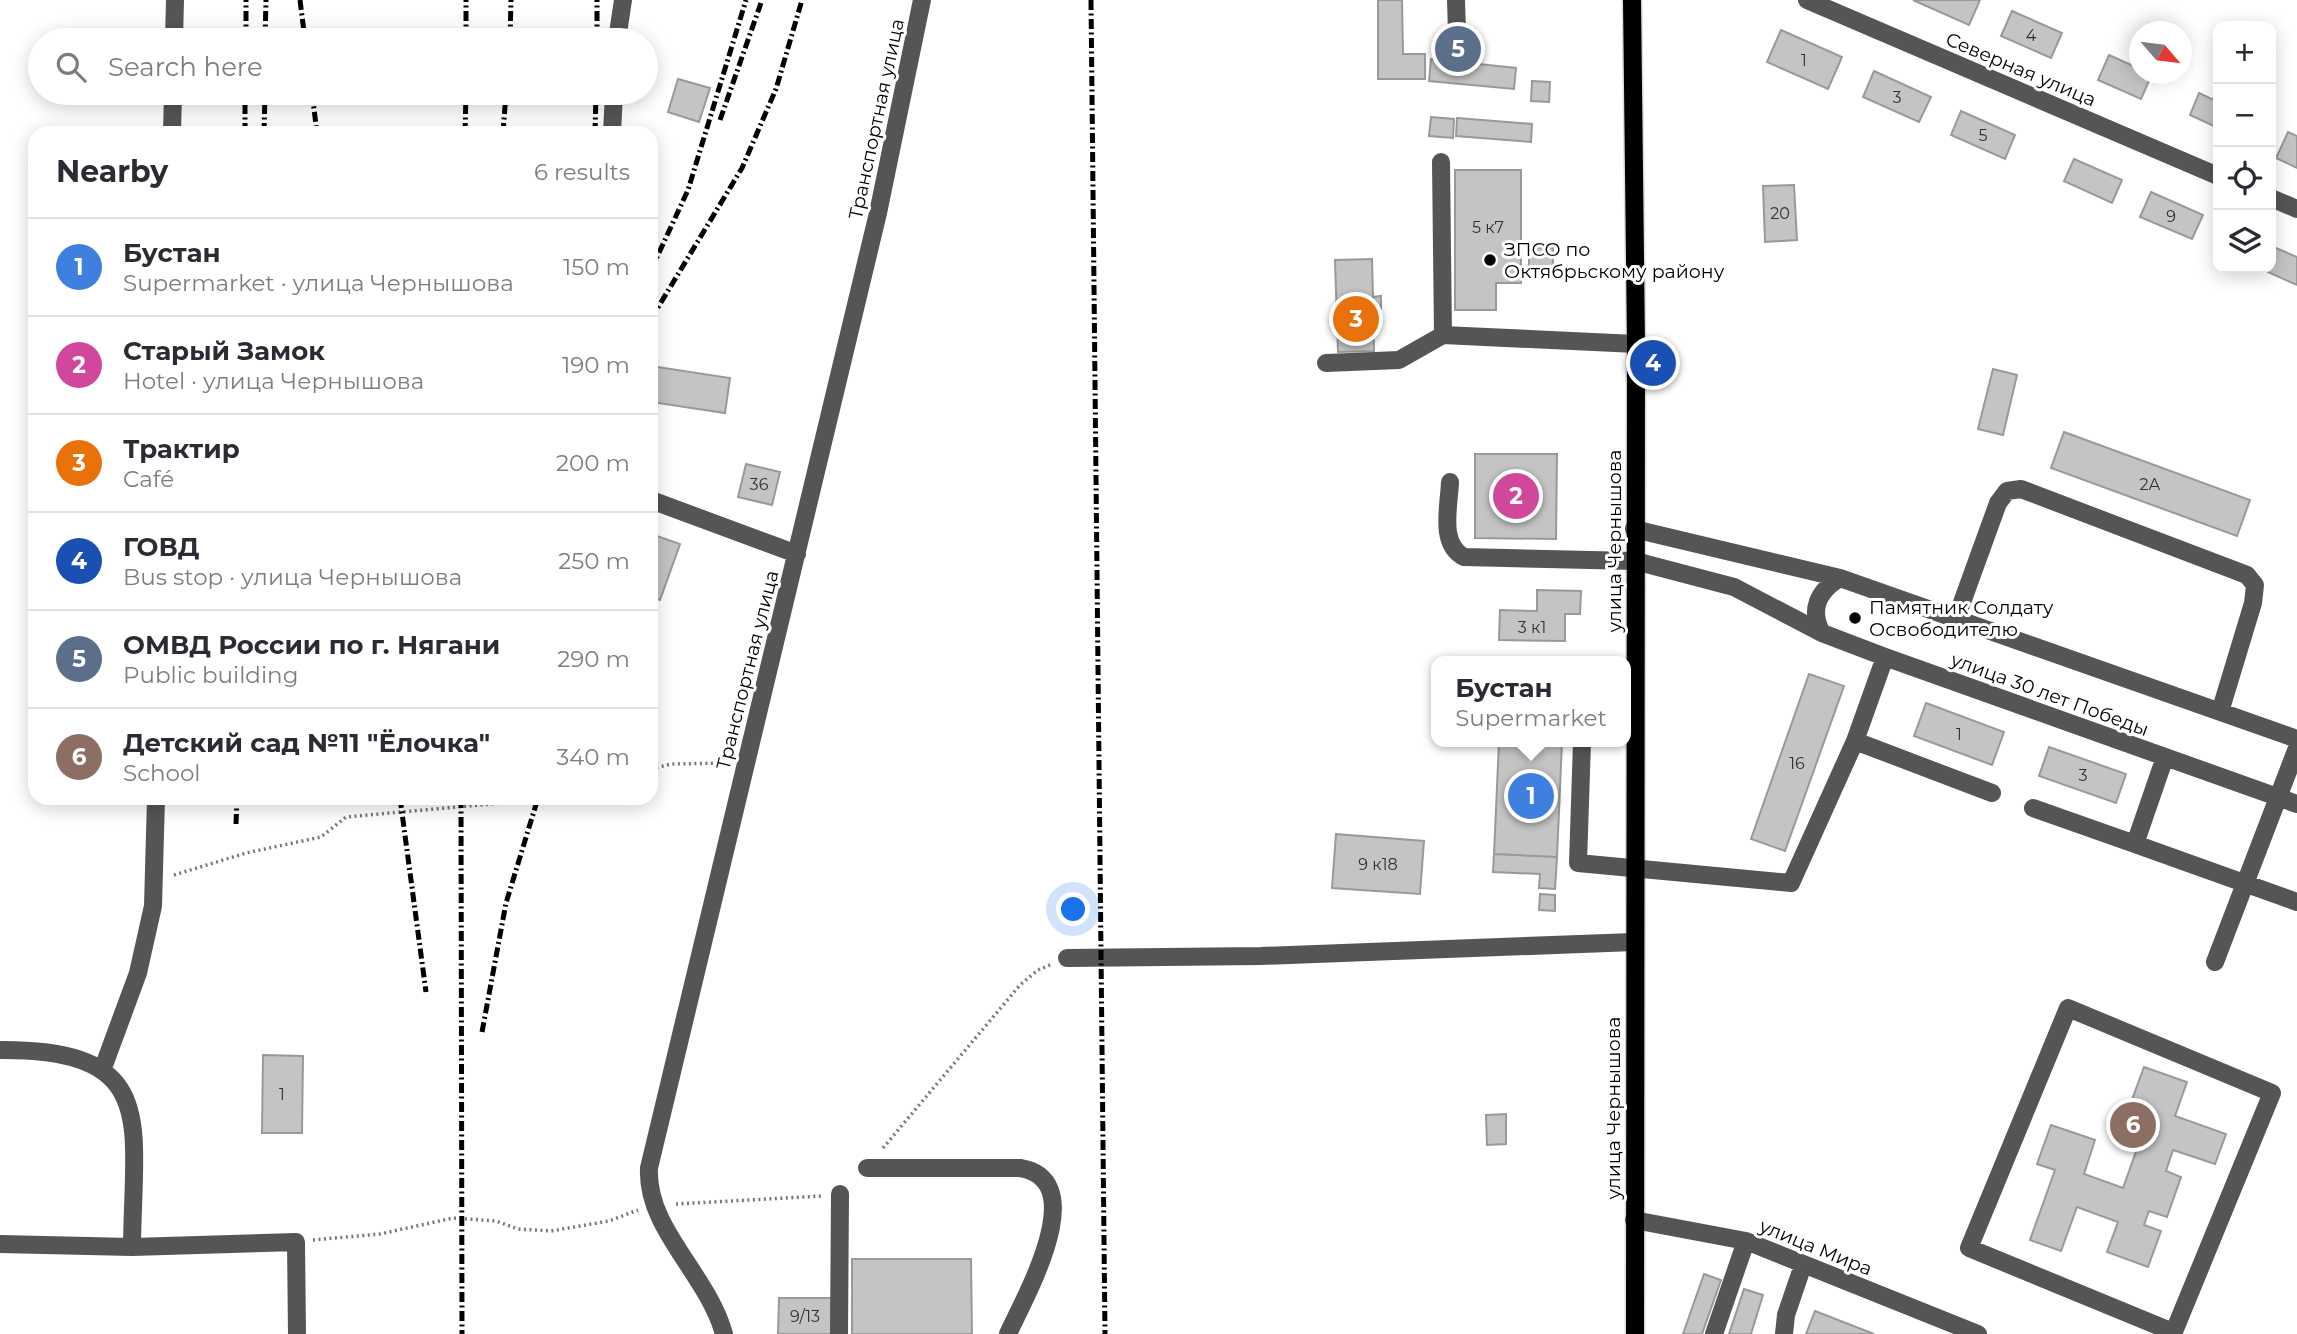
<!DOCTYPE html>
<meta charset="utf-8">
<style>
body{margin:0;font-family:Montserrat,sans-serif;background:#f2f2f3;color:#2b2b33}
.controls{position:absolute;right:21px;top:21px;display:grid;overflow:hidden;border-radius:14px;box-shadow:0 4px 18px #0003}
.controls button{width:63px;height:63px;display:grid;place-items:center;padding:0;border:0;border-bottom:2px solid #e1e1e2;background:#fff;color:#2b2b33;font:35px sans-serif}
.compass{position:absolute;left:2129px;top:21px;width:63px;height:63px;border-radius:50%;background:#fff;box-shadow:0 4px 18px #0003;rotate:118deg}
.you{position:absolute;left:1074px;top:910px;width:24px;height:24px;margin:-18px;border:5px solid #fff;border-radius:50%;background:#1a73e8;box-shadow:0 0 0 10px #1a73e833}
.badge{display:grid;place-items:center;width:46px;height:46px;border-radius:50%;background:#0b8043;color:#fff;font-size:23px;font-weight:700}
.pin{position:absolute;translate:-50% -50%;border:4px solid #fff;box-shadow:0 2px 7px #0006}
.popup{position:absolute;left:1431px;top:656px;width:200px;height:91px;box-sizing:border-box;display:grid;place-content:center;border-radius:14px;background:#fff;filter:drop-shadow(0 2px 5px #0005);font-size:23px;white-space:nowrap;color:#7c7c81}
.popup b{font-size:26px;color:#2b2b33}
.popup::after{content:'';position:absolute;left:50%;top:100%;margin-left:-14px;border:14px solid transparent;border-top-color:#fff}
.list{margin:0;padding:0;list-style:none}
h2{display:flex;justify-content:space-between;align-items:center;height:91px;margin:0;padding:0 28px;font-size:30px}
h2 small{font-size:23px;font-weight:400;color:#7c7c81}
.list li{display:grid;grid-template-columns:46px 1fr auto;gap:21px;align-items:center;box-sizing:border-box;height:98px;padding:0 28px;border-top:2px solid #e1e1e2}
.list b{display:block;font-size:26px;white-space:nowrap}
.list p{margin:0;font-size:23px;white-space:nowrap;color:#7c7c81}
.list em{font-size:23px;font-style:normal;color:#7c7c81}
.icon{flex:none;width:38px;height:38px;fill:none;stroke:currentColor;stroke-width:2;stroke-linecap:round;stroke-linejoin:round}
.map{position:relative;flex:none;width:2297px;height:1334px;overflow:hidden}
.search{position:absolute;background:#fff;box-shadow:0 4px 18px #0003;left:28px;top:28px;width:630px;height:77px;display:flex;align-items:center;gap:18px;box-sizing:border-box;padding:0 24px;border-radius:38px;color:#7c7c81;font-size:26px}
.panel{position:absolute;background:#fff;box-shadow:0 4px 18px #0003;left:28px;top:126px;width:630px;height:679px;border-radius:21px}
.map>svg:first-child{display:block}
</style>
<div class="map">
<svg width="2297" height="1334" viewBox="0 0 2297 1334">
<rect width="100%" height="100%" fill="#fff"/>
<path fill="#c4c4c4" stroke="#999" stroke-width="2" d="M 1378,0 L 1402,0 L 1403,54 L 1425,54 L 1425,79 L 1378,79 Z
M 1913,0 L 1980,0 L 1969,25 Z
M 2012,11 L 2062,33 L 2051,58 L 2001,36 Z
M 1781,30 L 1842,57 L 1828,89 L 1767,62 Z
M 2109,55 L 2140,69 L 2140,74 L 2152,74 L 2141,99 L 2098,80 Z
M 1431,59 L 1516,68 L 1514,89 L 1429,81 Z
M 1874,71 L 1931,97 L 1919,122 L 1863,97 Z
M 678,79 L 710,88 L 699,122 L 668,112 Z
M 1532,81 L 1550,82 L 1549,102 L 1531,101 Z
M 2199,93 L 2218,102 L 2218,128 L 2190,115 Z
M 1961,111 L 2015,135 L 2005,159 L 1951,135 Z
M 1431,117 L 1454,119 L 1453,138 L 1429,136 Z
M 1457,118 L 1532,124 L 1531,142 L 1456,136 Z
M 2288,132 L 2297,136 L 2297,168 L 2276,158 Z
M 2074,159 L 2122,180 L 2112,203 L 2064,181 Z
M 1455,170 L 1521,170 L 1521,283 L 1496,283 L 1496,310 L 1455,310 Z
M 1794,185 L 1797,240 L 1765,242 L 1763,186 Z
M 2151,192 L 2203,215 L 2192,239 L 2140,217 Z
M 2271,246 L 2297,257 L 2297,285 L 2259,268 L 2271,268 Z
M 1529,248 L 1553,248 L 1553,268 L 1529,267 Z
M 1372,259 L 1373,297 L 1381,296 L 1381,309 L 1373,310 L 1374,351 L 1338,352 L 1335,260 Z
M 651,366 L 730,378 L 725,413 L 651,402 Z
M 1993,369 L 2017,375 L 2003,435 L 1978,429 Z
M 2064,432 L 2250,500 L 2237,536 L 2051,468 Z
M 1475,454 L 1557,454 L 1556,539 L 1475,538 Z
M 746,464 L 780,472 L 772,505 L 738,497 Z
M 651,534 L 680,544 L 660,600 L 651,597 Z
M 1537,590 L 1581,591 L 1580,614 L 1565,614 L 1565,641 L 1499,640 L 1500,610 L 1537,611 Z
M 1809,674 L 1844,686 L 1785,851 L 1751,839 Z
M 1926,703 L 2004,732 L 1992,765 L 1914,736 Z
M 1499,742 L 1562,742 L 1557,857 L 1494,854 Z
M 2049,747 L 2126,774 L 2116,803 L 2039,776 Z
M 1336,834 L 1424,841 L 1420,894 L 1332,888 Z
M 1494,854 L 1557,857 L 1555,889 L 1539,888 L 1540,874 L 1493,872 Z
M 1540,894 L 1555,895 L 1555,911 L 1539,910 Z
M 263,1055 L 303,1056 L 302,1133 L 262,1133 Z
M 2144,1067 L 2187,1082 L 2175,1116 L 2226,1134 L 2215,1164 L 2173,1150 L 2166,1171 L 2181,1177 L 2167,1217 L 2149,1211 L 2144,1225 L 2161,1231 L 2148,1267 L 2107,1252 L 2118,1222 L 2077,1207 L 2061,1251 L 2030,1240 L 2055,1170 L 2037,1164 L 2051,1125 L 2095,1140 L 2084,1174 L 2123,1188 L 2149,1115 L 2129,1108 Z
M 1506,1114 L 1506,1144 L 1487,1145 L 1486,1115 Z
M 852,1259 L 971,1259 L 972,1334 L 852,1334 Z
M 1704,1274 L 1721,1280 L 1702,1334 L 1683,1334 Z
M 1744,1289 L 1763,1295 L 1751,1334 L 1729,1334 Z
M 779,1298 L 831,1298 L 831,1334 L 778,1334 Z
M 1815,1311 L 1874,1334 L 1806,1334 Z"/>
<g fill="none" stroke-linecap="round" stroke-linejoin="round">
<defs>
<path id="major" d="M 1632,0 L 1636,344 L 1635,1334"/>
</defs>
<use href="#major" stroke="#dbdbdb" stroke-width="21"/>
<path stroke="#777" stroke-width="3.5" stroke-dasharray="2 3.5" stroke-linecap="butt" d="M 651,769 L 671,764 L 726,763
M 174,875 L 246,853 L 321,837 L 346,817 L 557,798
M 883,1148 L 1020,985 L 1038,970 L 1052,964
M 676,1204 L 822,1196
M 313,1240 L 380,1234 L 453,1218 L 496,1221 L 518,1229 L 551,1231 L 609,1221 L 638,1210"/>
<path stroke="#555" stroke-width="18" d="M 1456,0 L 1457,32
M 1807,0 L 2218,176
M 174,40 L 175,0
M 617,40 L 623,0
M 172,133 L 173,93
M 612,133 L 614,93
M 1441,162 L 1443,335 L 1636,344
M 2271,198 L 2297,209
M 1326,363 L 1399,360 L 1443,335
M 1450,482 C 1449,507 1439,544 1464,557 L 1635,561 L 1734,587 L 1822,633 L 1885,657 L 2297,804
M 651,500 L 797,554
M 1634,529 L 1840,578 L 2297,739
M 1956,619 L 1998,503 L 2007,491 L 2021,489 L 2247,575 L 2255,585 L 2253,603 L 2220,712
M 1822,633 C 1809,610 1818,591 1840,578
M 1855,741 L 1992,793
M 1582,742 L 1578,863 L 1791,883 L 1855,741 L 1885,657
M 2033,808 L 2135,844 L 2165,757
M 2135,844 L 2297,902
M 1067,958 L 1261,956 L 1634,942
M 2215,962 L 2297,748
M 0,1050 C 160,1049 133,1123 132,1247
M 103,1068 L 138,973 L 153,906 L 156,798
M 867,1168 L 1020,1168 C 1093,1180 1024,1298 1008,1334
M 1634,1220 L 1746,1241 L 1978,1334
M 0,1244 L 132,1247 L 296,1242 L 297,1334
M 724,1334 C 707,1273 646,1229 649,1168 L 878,213 L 922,0
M 839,1334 L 840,1194
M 1714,1334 L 1746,1241
M 1784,1334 L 1786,1315 L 1803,1265
M 2173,1334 L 2272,1093 L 2068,1008 L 1969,1248 L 2173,1332"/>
<use href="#major" stroke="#000" stroke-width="18"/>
<path stroke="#000" stroke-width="5" stroke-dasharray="10 3.5 2 3.5" stroke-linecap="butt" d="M 300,0 L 305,40
M 1091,0 L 1105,1334
M 246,40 L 246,0
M 265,40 L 266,0
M 466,40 L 466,0
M 510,40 L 511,0
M 597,40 L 597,0
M 312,93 L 317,133
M 720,120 L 762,0
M 245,133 L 245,93
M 264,133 L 265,93
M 465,133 L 466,93
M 503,133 L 506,93
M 595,133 L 596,93
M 651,270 L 688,190 L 746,0
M 651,319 L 742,168 L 776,89 L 802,0
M 400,798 L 426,992
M 461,798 L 462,1334
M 236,824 L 237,798
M 482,1032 L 506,903 L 538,798"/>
</g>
<g fill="#000" stroke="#fff" stroke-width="2.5">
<circle cx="1490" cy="260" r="7"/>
<circle cx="1855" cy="618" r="7"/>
</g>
<g text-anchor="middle" stroke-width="6" stroke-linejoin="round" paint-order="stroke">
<g font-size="16" fill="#313131">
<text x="2031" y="41">4</text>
<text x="1804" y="66">1</text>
<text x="1897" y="103">3</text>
<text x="1983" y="141">5</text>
<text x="1780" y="219">20</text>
<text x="2171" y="222">9</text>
<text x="1488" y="233">5 к7</text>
<text x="759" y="490">36</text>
<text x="2150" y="490">2А</text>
<text x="1532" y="633">3 к1</text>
<text x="1959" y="740">1</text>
<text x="1797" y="769">16</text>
<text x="2083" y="781">3</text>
<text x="1378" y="870">9 к18</text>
<text x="282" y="1100">1</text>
<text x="805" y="1322">9/13</text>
</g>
<g font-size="19" fill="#000" stroke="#fff">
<text transform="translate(2021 69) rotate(23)" y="7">Северная улица</text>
<text transform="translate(876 119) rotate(-78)" y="7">Транспортная улица</text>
<text transform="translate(1614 541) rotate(-90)" y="7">улица Чернышова</text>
<text transform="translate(747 670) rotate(-76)" y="7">Транспортная улица</text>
<text transform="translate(2050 694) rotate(20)" y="7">улица 30 лет Победы</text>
<text transform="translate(1613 1108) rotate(-90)" y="7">улица Чернышова</text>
<text transform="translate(1816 1247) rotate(22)" y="7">улица Мира</text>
</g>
<g font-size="19" fill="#000" stroke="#fff" text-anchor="start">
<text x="1504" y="256">ЗПСО по<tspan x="1504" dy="22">Октябрьскому району</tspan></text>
<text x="1869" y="614">Памятник Солдату<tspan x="1869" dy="22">Освободителю</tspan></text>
</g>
</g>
</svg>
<div class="controls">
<button>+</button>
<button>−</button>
<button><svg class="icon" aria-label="locate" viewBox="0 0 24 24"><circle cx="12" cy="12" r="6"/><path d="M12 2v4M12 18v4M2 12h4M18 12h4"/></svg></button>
<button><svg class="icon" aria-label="layers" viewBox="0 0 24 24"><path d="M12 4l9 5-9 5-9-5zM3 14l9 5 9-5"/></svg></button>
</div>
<svg class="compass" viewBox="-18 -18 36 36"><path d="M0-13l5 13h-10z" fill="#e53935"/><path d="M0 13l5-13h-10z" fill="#7c7c81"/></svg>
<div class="you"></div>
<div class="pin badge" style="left:1531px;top:796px;background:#3f7fe0">1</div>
<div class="popup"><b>Бустан</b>Supermarket</div>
<div class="pin badge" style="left:1516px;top:496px;background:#d1479c">2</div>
<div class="pin badge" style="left:1356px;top:319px;background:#e8710a">3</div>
<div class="pin badge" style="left:1653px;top:363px;background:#1a4fb4">4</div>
<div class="pin badge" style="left:1458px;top:49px;background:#5c6f8a">5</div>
<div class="pin badge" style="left:2133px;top:1125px;background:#8d6e63">6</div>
<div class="search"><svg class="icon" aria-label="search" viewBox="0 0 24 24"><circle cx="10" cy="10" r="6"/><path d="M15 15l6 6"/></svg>Search here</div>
<section class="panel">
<h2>Nearby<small>6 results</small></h2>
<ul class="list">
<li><span class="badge" style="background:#3f7fe0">1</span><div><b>Бустан</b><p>Supermarket · улица Чернышова</p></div><em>150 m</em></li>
<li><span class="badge" style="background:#d1479c">2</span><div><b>Старый Замок</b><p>Hotel · улица Чернышова</p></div><em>190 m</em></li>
<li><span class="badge" style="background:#e8710a">3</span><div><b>Трактир</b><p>Café</p></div><em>200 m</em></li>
<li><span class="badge" style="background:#1a4fb4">4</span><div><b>ГОВД</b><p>Bus stop · улица Чернышова</p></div><em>250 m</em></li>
<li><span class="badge" style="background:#5c6f8a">5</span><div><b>ОМВД России по г. Нягани</b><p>Public building</p></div><em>290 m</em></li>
<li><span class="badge" style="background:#8d6e63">6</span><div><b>Детский сад №11 &quot;Ёлочка&quot;</b><p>School</p></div><em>340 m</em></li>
</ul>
</section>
</div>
